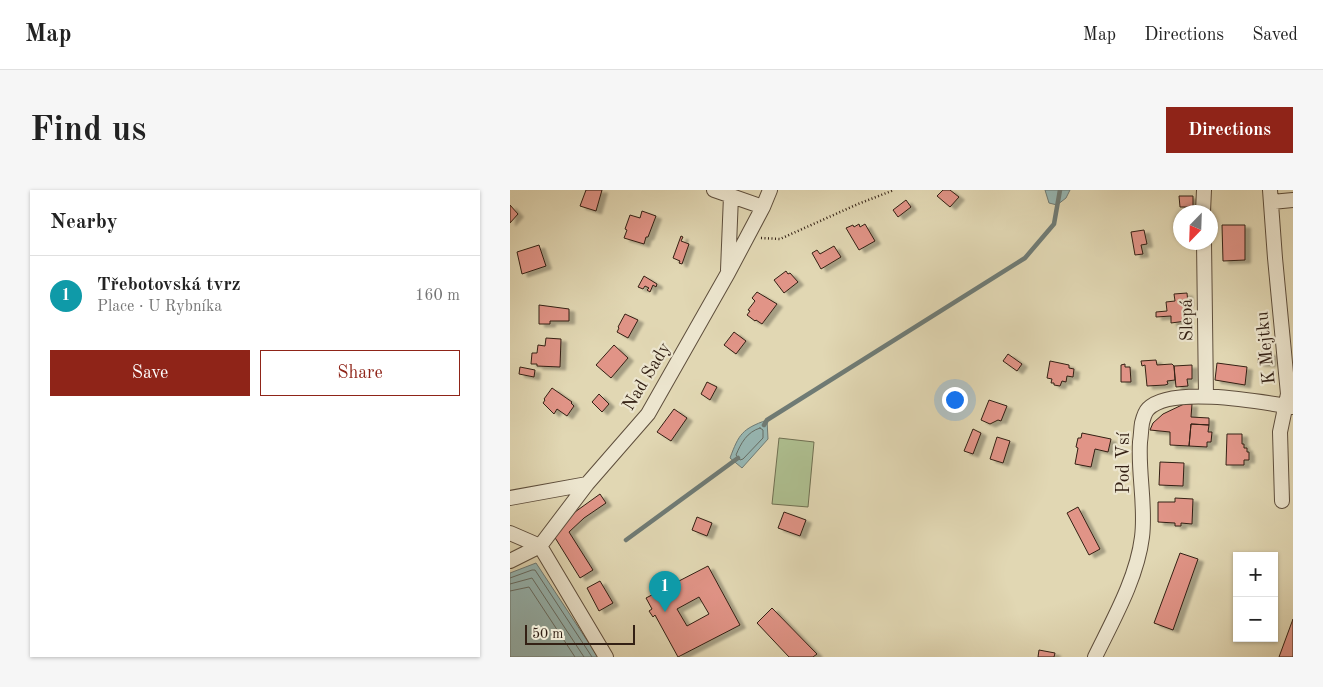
<!DOCTYPE html>
<meta charset="utf-8">
<style>
body{margin:0;font-family:"Old Standard TT",serif;background:#f6f6f6;color:#222}
.controls{position:absolute;right:15px;bottom:15px;display:grid;overflow:hidden;border-radius:0px;box-shadow:0 1px 4px #0004}
.controls button{width:45px;height:45px;display:grid;place-items:center;padding:0;border:0;border-bottom:1px solid #e0e0e0;background:#fff;color:#222;font:25px sans-serif}
.compass{position:absolute;left:663px;top:15px;width:45px;height:45px;border-radius:50%;background:#fff;box-shadow:0 1px 4px #0004;rotate:203deg}
.scale{position:absolute;left:15px;bottom:12px;width:110px;box-sizing:border-box;padding-left:5px;border:2px solid #332014;border-top:0;font-size:14px;line-height:18px;white-space:nowrap;color:#332014;-webkit-text-stroke:4px #ece5ce;paint-order:stroke}
.you{position:absolute;left:444px;top:209px;width:18px;height:18px;margin:-12px;border:4px solid #fff;border-radius:50%;background:#1a73e8;box-shadow:0 0 0 8px #1a73e833}
.badge{display:grid;place-items:center;width:32px;height:32px;border-radius:50%;background:#8f2418;color:#fff;font-size:16px;font-weight:700}
.pin{position:absolute;translate:-50% -41px;filter:drop-shadow(0 1px 2px #0008)}
.pin::after{content:'';position:absolute;top:26px;width:18px;height:15px;background:inherit;clip-path:polygon(0 0,100% 0,50% 100%)}
.list{margin:0;padding:0;list-style:none}
h2{display:flex;justify-content:space-between;align-items:center;height:65px;margin:0;padding:0 20px;font-size:21px}
h2 small{font-size:16px;font-weight:400;color:#767676}
.list li{display:grid;grid-template-columns:32px 1fr auto;gap:15px;align-items:center;box-sizing:border-box;height:80px;padding:0 20px;border-top:1px solid #e0e0e0}
.list b{display:block;font-size:19px;white-space:nowrap}
.list p{margin:0;font-size:16px;white-space:nowrap;color:#767676}
.list em{font-size:16px;font-style:normal;color:#767676}
.actions{display:flex;gap:10px;padding:15px 20px}
.actions a{flex:1;padding:11px 0;border:1px solid #8f2418;border-radius:0px;text-align:center;font-size:18px;color:#8f2418}
.actions .main{background:#8f2418;color:#fff}
.map{position:relative;flex:none;width:783px;height:467px;overflow:hidden;border-radius:0px}
header{display:flex;align-items:center;gap:30px;box-sizing:border-box;height:70px;padding:0 25px;background:#fff;border-bottom:1px solid #e0e0e0}
header strong{font-size:24px}
nav{display:flex;gap:28px;margin-inline-start:auto;font-size:18px}
.intro{display:flex;align-items:center;justify-content:space-between;box-sizing:border-box;height:120px;padding:0 30px}
h1{margin:0;font-size:35px}
.button{padding:12px 22px;border-radius:0px;background:#8f2418;color:#fff;font-size:18px;font-weight:700}
main{display:flex;gap:30px;padding:0 30px}
aside{flex:1;background:#fff;border-radius:0px;box-shadow:0 1px 4px #0004}
.map>svg:first-child{display:block}
</style>
<header>
<strong>Map</strong>
<nav><a>Map</a><a>Directions</a><a>Saved</a></nav>
</header>
<div class="intro"><h1>Find us</h1><a class="button">Directions</a></div>
<main>
<aside>
<h2>Nearby<small></small></h2>
<ul class="list">
<li><span class="badge" style="background:#0f9aa8">1</span><div><b>Třebotovská tvrz</b><p>Place · U Rybníka</p></div><em>160 m</em></li>
</ul>
<div class="actions"><a class="main">Save</a><a>Share</a></div>
</aside>
<div class="map">
<svg width="783" height="467" viewBox="0 0 783 467">
<defs>
<filter id="shadow"><feDropShadow dx="5.5" dy="3" stdDeviation="1" flood-color="#0004"/></filter>
</defs>
<rect width="100%" height="100%" fill="#e1d7b3"/>
<filter id="stains"><feTurbulence type="fractalNoise" baseFrequency=".004" numOctaves="4"/><feColorMatrix values="0 0 0 0 .2 0 0 0 0 .09 0 0 0 0 .02 0 0 0 .5 -.17"/></filter>
<radialGradient id="worn" r=".72"><stop offset=".6" stop-color="#630" stop-opacity="0"/><stop offset="1" stop-color="#630" stop-opacity=".3"/></radialGradient>
<path fill="#aebf90" stroke="#707052" d="M 269,248 L 304,252 L 298,317 L 262,314 Z"/>
<path fill="#97b8b5" stroke="#6f7b75" d="M 535,0 L 560,0 L 556,8 L 547,15 L 539,13 Z
M 257,230 L 258,249 L 232,278 L 220,268 C 229,244 232,239 257,230 Z
M 26,373 L 88,467 L 0,467 L 0,383 Z"/>
<g fill="none" stroke-linecap="round" stroke-linejoin="round">
<path stroke="#656c64" stroke-width="1" d="M 250,238 L 253,240 L 253,248 L 233,269 L 230,270 L 226,265 C 231,253 237,242 250,238 Z
M 0,388 L 22,380 L 25,380 L 82,467
M 0,394 L 22,388 L 74,467
M 0,401 L 19,397 L 65,467"/>
<path stroke="#6f7b75" stroke-width="4.5" d="M 254,235 L 257,230 L 515,68 L 544,34 L 550,0
M 116,350 L 228,268"/>
</g>
<path fill="#e19487" stroke="#332014" fill-rule="evenodd" filter="url(#shadow)" d="M 76,0 L 92,0 L 86,21 L 70,16 Z
M 433,0 L 440,0 L 449,7 L 440,17 L 427,6 Z
M 669,6 L 683,6 L 683,17 L 670,17 Z
M 396,10 L 401,17 L 388,27 L 383,20 Z
M 0,15 L 8,24 L 0,33 Z
M 132,21 L 146,26 L 138,47 L 136,47 L 134,54 L 114,48 L 117,40 L 115,39 L 120,25 L 130,28 Z
M 349,34 L 350,37 L 355,34 L 365,51 L 349,60 L 336,38 L 343,35 L 344,37 Z
M 712,35 L 735,35 L 735,70 L 713,71 Z
M 634,40 L 637,54 L 631,55 L 633,64 L 625,65 L 621,42 Z
M 171,46 L 173,47 L 171,51 L 179,54 L 172,74 L 169,73 L 170,71 L 163,68 Z
M 29,55 L 36,76 L 12,84 L 7,62 Z
M 324,56 L 331,67 L 311,79 L 302,63 L 307,60 L 310,64 Z
M 276,81 L 278,84 L 280,83 L 288,92 L 274,103 L 264,90 Z
M 134,86 L 147,94 L 146,97 L 143,95 L 140,102 L 137,100 L 139,98 L 135,96 L 133,99 L 128,97 Z
M 247,102 L 267,114 L 252,134 L 246,130 L 245,131 L 237,125 L 240,121 L 238,120 L 245,111 L 242,108 Z
M 677,103 L 678,113 L 675,113 L 676,131 L 661,133 L 661,126 L 646,127 L 646,122 L 657,121 L 656,112 L 665,111 L 664,104 Z
M 29,115 L 59,119 L 59,131 L 40,131 L 40,134 L 29,134 Z
M 115,124 L 128,130 L 118,148 L 107,142 L 109,138 L 108,137 Z
M 224,142 L 236,151 L 226,164 L 214,155 Z
M 36,148 L 51,149 L 50,177 L 27,176 L 27,174 L 21,174 L 22,163 L 27,163 L 28,155 L 35,156 Z
M 104,155 L 118,168 L 101,188 L 86,175 Z
M 749,162 L 761,163 L 760,174 L 748,173 Z
M 498,164 L 512,174 L 507,181 L 493,171 Z
M 646,170 L 647,175 L 662,174 L 664,176 L 665,190 L 657,191 L 658,194 L 655,195 L 637,196 L 635,175 L 632,176 L 631,171 Z
M 540,171 L 559,175 L 559,178 L 564,179 L 563,187 L 557,186 L 556,192 L 552,191 L 550,196 L 544,195 L 544,193 L 541,193 L 542,189 L 537,188 Z
M 707,173 L 737,177 L 735,195 L 705,190 Z
M 615,174 L 615,177 L 620,177 L 621,192 L 611,192 L 611,175 Z
M 682,175 L 682,189 L 677,189 L 678,196 L 666,197 L 664,176 Z
M 10,177 L 25,180 L 24,187 L 9,184 Z
M 197,192 L 207,197 L 200,210 L 191,204 Z
M 42,198 L 62,212 L 61,213 L 64,216 L 57,226 L 47,219 L 44,224 L 33,213 L 35,210 L 34,209 Z
M 89,204 L 99,214 L 92,222 L 82,212 Z
M 479,210 L 497,216 L 491,231 L 488,230 L 480,234 L 471,230 Z
M 674,214 L 682,214 L 681,227 L 699,228 L 699,235 L 681,234 L 679,256 L 660,255 L 660,242 L 640,240 L 643,233 L 653,224 Z
M 164,219 L 177,228 L 161,251 L 147,242 Z
M 681,234 L 699,235 L 698,242 L 702,242 L 701,252 L 697,252 L 697,257 L 679,256 Z
M 463,239 L 471,243 L 463,264 L 454,261 Z
M 572,243 L 601,249 L 598,262 L 585,259 L 581,277 L 565,274 L 568,258 L 566,257 L 568,248 L 571,248 Z
M 717,244 L 732,244 L 732,254 L 734,254 L 734,258 L 737,258 L 737,262 L 739,262 L 739,270 L 734,270 L 734,275 L 716,275 Z
M 487,247 L 500,251 L 493,273 L 480,269 Z
M 650,272 L 674,273 L 673,296 L 649,295 Z
M 90,304 L 96,313 L 74,328 L 59,342 L 83,380 L 70,388 L 44,346 L 65,322 Z
M 665,308 L 683,309 L 682,334 L 671,333 L 671,336 L 665,336 L 665,333 L 648,332 L 648,312 L 665,312 Z
M 568,317 L 590,359 L 579,365 L 557,323 Z
M 274,322 L 296,330 L 290,346 L 268,338 Z
M 187,327 L 202,333 L 197,346 L 182,340 Z
M 670,363 L 688,369 L 663,440 L 644,433 Z
M 198,376 L 230,435 L 168,467 L 145,425 L 143,427 L 139,421 L 142,419 L 136,408 ZM 189,407 L 199,424 L 177,436 L 167,419 Z
M 90,391 L 103,413 L 89,421 L 77,398 Z
M 262,418 L 307,464 L 303,467 L 279,467 L 247,433 Z
M 783,429 L 783,467 L 769,467 Z
M 529,460 L 545,463 L 544,467 L 528,467 Z"/>
<g fill="none" stroke-linecap="round" stroke-linejoin="round">
<defs>
<path id="street" d="M 204,0 L 253,17
M 760,0 L 765,68 L 778,204 L 770,242 L 772,311
M 762,12 L 783,10
M 693,22 L 694,0
M 694,52 L 696,206
M 218,80 L 221,6
M 0,308 L 77,294
M 0,343 L 30,356
M 30,356 L 96,467
M 0,371 L 30,356 L 77,294 L 138,224 L 218,83 L 253,17 L 260,0
M 585,467 C 603,430 627,388 632,347 C 636,316 628,284 630,252 C 631,246 631,239 632,233 C 633,229 635,222 638,219 C 661,195 752,212 783,217"/>
</defs>
<use href="#street" stroke="#5e4e3c" stroke-width="16"/>
<path stroke="#332014" stroke-width="2.5" stroke-dasharray="1 2.5" stroke-linecap="butt" d="M 251,48 L 270,49 L 348,14 L 384,0"/>
<use href="#street" stroke="#ece5ce" stroke-width="14"/>
</g>
<g text-anchor="middle" stroke-width="4.5" stroke-linejoin="round" paint-order="stroke">
<g font-size="18" fill="#332014" stroke="#ece5ce">
<text transform="translate(676 130) rotate(-91)" y="6">Slepá</text>
<text transform="translate(755 158) rotate(-96)" y="6">K Mejtku</text>
<text transform="translate(136 186) rotate(-59)" y="6">Nad Sady</text>
<text transform="translate(613 273) rotate(-90)" y="6">Pod Vsí</text>
</g>
</g>
<rect width="100%" height="100%" filter="url(#stains)"/>
<rect width="100%" height="100%" fill="url(#worn)"/>
</svg>
<div class="controls">
<button>+</button>
<button>−</button>
</div>
<svg class="compass" viewBox="-18 -18 36 36"><path d="M0-13l5 13h-10z" fill="#e53935"/><path d="M0 13l5-13h-10z" fill="#767676"/></svg>
<div class="scale">50 m</div>
<div class="you"></div>
<div class="pin badge" style="left:155px;top:422px;background:#0f9aa8">1</div>
</div>
</main>
